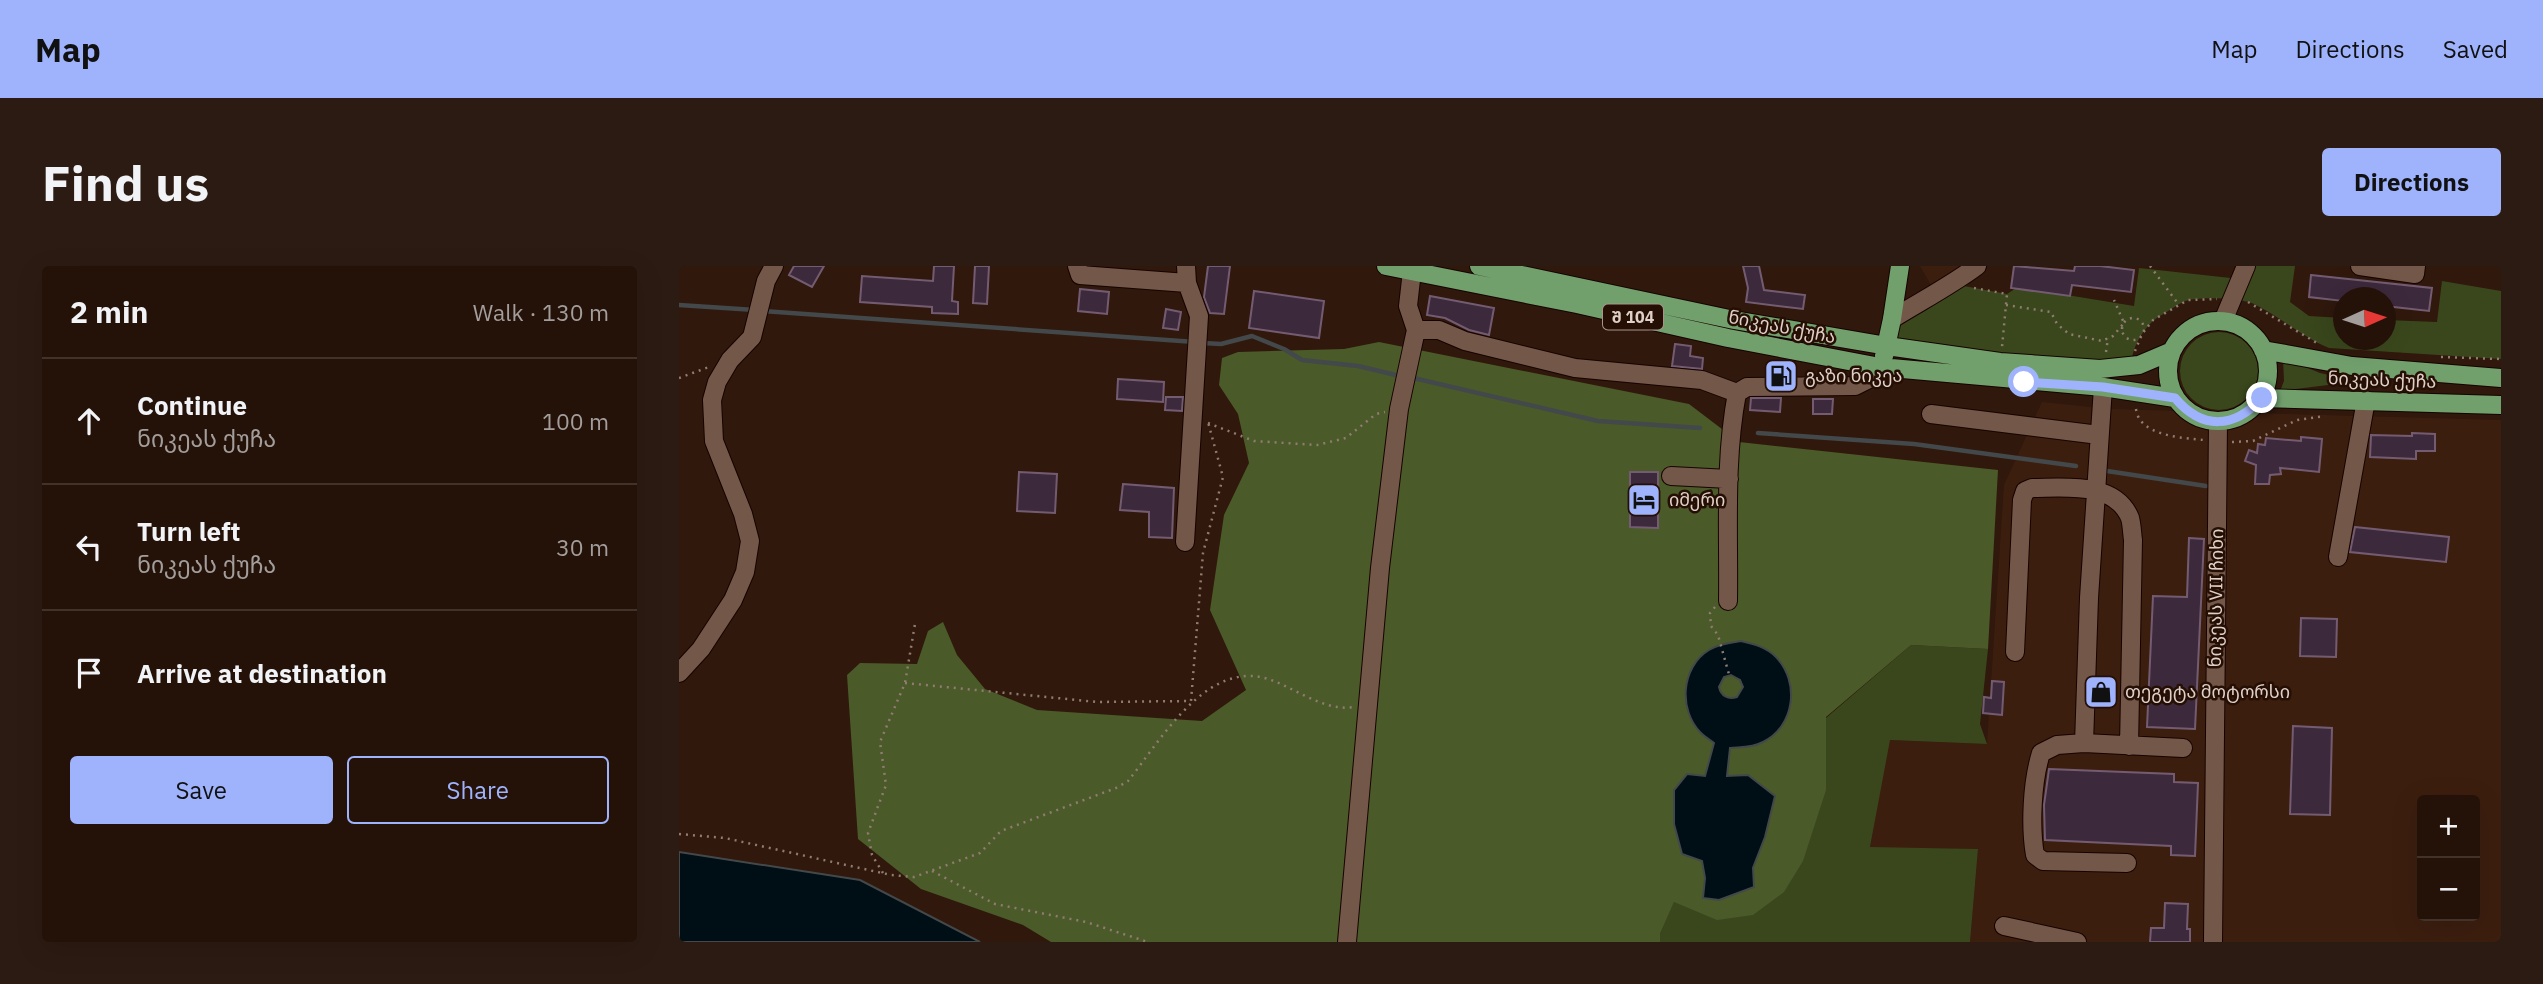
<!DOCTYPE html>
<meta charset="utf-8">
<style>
body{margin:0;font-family:"IBM Plex Sans","Noto Sans Georgian",sans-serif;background:#2c1b12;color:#f1f3f6}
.controls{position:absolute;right:21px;bottom:21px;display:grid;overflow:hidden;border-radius:7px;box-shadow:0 7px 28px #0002}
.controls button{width:63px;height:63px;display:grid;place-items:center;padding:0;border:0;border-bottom:2px solid #41322a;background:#241209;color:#f1f3f6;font:35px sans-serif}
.compass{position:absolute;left:1654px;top:21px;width:63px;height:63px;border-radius:50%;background:#241209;box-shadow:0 7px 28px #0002;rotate:87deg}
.stop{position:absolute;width:21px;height:21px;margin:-16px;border:5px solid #9fb3fd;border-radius:50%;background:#fff}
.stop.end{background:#9fb3fd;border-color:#fff;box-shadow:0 2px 7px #0008}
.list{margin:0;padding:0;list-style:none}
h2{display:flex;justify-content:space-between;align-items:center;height:91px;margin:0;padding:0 28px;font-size:30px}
h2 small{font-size:23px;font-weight:400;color:#a39e9c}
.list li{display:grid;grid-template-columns:46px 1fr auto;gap:21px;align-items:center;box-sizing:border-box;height:126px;padding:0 28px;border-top:2px solid #41322a}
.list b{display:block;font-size:26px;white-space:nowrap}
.list p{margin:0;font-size:23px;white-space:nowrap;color:#a39e9c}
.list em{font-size:23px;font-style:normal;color:#a39e9c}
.actions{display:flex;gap:14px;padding:21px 28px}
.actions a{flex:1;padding:16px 0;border:2px solid #9fb3fd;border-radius:7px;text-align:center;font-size:24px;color:#9fb3fd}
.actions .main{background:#9fb3fd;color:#111}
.icon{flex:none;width:38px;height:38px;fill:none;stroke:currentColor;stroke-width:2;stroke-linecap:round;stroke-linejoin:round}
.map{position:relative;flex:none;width:1822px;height:676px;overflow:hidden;border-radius:7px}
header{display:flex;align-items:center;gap:42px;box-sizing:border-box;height:98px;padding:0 35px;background:#9fb3fd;color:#111}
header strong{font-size:33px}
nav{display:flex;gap:38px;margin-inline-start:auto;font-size:24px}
.intro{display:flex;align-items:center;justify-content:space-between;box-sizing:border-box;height:168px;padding:0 42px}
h1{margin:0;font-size:49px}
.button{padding:18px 32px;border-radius:7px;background:#9fb3fd;color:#111;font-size:24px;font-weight:700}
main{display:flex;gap:42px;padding:0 42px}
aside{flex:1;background:#241209;border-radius:7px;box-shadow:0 7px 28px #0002}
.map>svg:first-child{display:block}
</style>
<header>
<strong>Map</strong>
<nav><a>Map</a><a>Directions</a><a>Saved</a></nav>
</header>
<div class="intro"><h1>Find us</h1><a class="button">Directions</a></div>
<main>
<aside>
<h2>2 min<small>Walk · 130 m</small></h2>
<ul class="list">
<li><svg class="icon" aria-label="ahead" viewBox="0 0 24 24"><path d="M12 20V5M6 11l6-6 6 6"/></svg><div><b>Continue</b><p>ნიკეას ქუჩა</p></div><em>100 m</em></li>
<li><svg class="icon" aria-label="left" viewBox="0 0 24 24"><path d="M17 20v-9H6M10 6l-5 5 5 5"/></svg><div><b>Turn left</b><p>ნიკეას ქუჩა</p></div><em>30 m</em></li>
<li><svg class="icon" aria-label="arrive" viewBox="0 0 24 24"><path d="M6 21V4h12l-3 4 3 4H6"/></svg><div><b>Arrive at destination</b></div></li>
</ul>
<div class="actions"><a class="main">Save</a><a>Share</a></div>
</aside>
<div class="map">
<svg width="1822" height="676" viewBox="0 0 1822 676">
<rect width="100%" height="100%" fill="#30180c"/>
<path fill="#3c1e0e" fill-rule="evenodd" d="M 1241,0 L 1298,0 L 1256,26 Z
M 1363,136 L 1430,143 L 1822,154 L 1822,676 L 1291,676 L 1299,583 L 1191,582 L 1210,474 L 1308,478 L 1325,219 ZM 1743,534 L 1796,534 L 1796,650 L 1743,650 Z"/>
<path fill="#3a471c" d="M 1567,0 L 1616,0 L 1611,36 L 1630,50 L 1664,52 L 1664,74 L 1706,74 L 1707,54 L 1758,56 L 1763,15 L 1822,25 L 1822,93 L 1650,82 C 1623,71 1602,51 1575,38 C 1563,32 1524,31 1510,34 C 1501,36 1490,45 1481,50 C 1467,58 1451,82 1453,100 L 1208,80 L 1213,53 L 1274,18 L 1328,28 L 1339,21 L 1455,40 L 1460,2 L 1561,13 Z
M1501 105a39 39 0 1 1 78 0a39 39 0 1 1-78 0Z
M 1604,92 L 1641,107 L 1672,114 L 1673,116 L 1601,125 L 1605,115 Z
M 1232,379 L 1309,383 L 1301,458 L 1308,478 L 1211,474 L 1191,581 L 1299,583 L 1291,676 L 981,676 L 981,668 L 995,635 L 1147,524 L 1147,452 Z"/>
<path fill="#4b5a29" d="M 700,76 L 1010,138 L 1060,176 L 1319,204 L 1309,383 L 1232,379 L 1147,451 L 1147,524 L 1124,595 L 1105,626 L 1074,649 L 1038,654 L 995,636 L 981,668 L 981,676 L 372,676 L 344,659 L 242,623 L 179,573 L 168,409 L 181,397 L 238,398 L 249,365 L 264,356 L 278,389 L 306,423 L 358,444 L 523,455 L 567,424 L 531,344 L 545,249 L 570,197 L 559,148 L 540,119 L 543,92 L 559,86 L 665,83 Z"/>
<path fill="#000e15" stroke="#43484a" stroke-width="2" fill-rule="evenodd" d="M 1062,375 C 1075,378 1087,381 1097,391 C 1121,416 1116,460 1084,476 C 1073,482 1062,481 1051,482 L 1048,510 L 1069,509 L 1096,530 L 1086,571 L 1074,602 L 1075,621 L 1040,634 L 1024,632 L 1026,612 L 1023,595 L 1003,588 L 995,558 L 995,524 L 1008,508 L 1026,510 L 1035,477 C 1031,474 1026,471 1022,467 C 999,444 1002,401 1030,384 C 1040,378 1050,377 1062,375 ZM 1052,409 L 1061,414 L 1064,421 L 1058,431 C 1049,434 1042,430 1040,421 L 1045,411 Z
M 0,586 L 181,614 L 301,676 L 0,676 Z"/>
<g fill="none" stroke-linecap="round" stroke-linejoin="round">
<path stroke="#43484a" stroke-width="4.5" d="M 0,39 L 76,44
M 84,45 L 516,76
M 524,77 L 542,78 L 573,70 L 605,83 L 623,94 L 679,100 L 721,110
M 730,111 L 919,155 L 1021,162
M 1079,167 L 1235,178 L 1397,200
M 1428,205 L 1527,220"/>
</g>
<path fill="#3d293c" stroke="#735c71" stroke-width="2" d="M 115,0 L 145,0 L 133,21 L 110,9 Z
M 255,0 L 275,0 L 273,35 L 279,36 L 279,48 L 253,47 L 253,41 L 181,36 L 183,10 L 254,15 Z
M 296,0 L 310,0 L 308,38 L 294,37 Z
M 529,0 L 551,0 L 545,48 L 531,47 L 525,31 Z
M 1064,0 L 1080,0 L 1085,24 L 1126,29 L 1124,43 L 1067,36 L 1069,22 Z
M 1335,0 L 1395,5 L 1396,0 L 1421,0 L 1455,4 L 1452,26 L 1393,19 L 1391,30 L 1332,22 Z
M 1632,9 L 1753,22 L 1750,45 L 1706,40 L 1706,32 L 1664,32 L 1664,35 L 1630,31 Z
M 401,23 L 430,26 L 428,48 L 399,45 Z
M 575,25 L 645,35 L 640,72 L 570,62 Z
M 751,30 L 815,42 L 810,69 L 790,64 L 766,52 L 748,49 Z
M 487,43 L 502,46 L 499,64 L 484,62 Z
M 996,78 L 1012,80 L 1011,90 L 1024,92 L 1023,103 L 993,100 Z
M 1093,99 L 1114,107 L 1114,109 L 1092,109 Z
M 439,113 L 485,116 L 484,136 L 438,133 Z
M 487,131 L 504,131 L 503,145 L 486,144 Z
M 1072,132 L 1102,132 L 1101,146 L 1071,144 Z
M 1134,133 L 1154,133 L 1153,148 L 1134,148 Z
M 1733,167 L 1756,168 L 1756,185 L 1737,185 L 1737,193 L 1691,191 L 1692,169 L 1733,170 Z
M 1622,171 L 1643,173 L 1640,206 L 1601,202 L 1602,208 L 1591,209 L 1590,218 L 1576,218 L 1577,199 L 1566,195 L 1570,184 L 1578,187 L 1579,178 L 1586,179 L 1587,172 L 1622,175 Z
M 340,206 L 378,208 L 376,247 L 338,245 Z
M 951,206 L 979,206 L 979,262 L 951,261 Z
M 444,218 L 495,222 L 493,272 L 470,271 L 470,246 L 441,244 Z
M 1676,261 L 1770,271 L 1767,296 L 1671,286 Z
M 1510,272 L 1525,273 L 1516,463 L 1468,461 L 1474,330 L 1508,331 Z
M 1622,352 L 1658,353 L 1657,391 L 1621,390 Z
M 1313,415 L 1325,416 L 1323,449 L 1304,447 L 1305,431 L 1312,432 Z
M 1614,460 L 1653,462 L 1651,549 L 1611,548 Z
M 1370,503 L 1495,508 L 1495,516 L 1519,517 L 1516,590 L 1492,589 L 1492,580 L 1366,574 L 1365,539 Z
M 1486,637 L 1509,638 L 1508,663 L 1511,663 L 1511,676 L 1471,676 L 1472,662 L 1485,662 Z"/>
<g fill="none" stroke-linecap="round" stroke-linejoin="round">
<defs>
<path id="minor" d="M 398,0 L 401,9 L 508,17
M 1681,0 L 1736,8 L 1737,0
M 1213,53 C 1242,35 1271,20 1298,0
M 1544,55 L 1567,0
M 737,64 L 760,64 L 786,75 L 896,102 L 1023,114 L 1058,127
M 1424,121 L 1410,332 L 1405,477 L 1378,479 L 1362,487 C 1353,516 1351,560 1356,589 L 1364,595 L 1448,597
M 1252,148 L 1420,169
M 992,210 L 1050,213
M 506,276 L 520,50 L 508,17 L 507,0
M 1659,291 L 1687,134
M 1049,335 C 1050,267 1045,195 1058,127 L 1068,121 L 1176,120 L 1194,111 L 1201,101
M 1336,386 L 1343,234 L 1346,225 L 1353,222 C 1385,222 1436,215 1451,252 C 1453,259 1453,268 1454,274 L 1450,480
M 0,407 L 22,383 L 54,334 L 66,306 L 71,275 L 64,248 L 35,175 L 33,134 L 38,116 L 51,94 L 73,71 L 87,15 L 95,0
M 1405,477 L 1504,482
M 1325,660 L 1398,676
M 668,676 L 701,302 L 720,143 L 737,64 L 729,40 L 733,5
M 1534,676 L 1539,156"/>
<path id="major" d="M 707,0 L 898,38 L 1049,72 L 1201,101 L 1424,121 L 1496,132
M 800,0 L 1055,54 L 1208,80 L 1321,96 L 1421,103 L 1460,99 L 1493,85
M1489 105a50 50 0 1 1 100 0a50 50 0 1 1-100 0Z
M 1584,84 L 1673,100 L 1822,112
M 1205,90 L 1213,53 L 1221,0
M 1582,132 L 1822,139"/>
</defs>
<use href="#minor" stroke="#160300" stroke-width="20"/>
<use href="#major" stroke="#160300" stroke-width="20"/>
<path stroke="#907c72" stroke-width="2.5" stroke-dasharray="2 5" stroke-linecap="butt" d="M 1471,0 L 1500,39
M 1295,22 L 1328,28 L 1323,81
M 1569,36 L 1638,77
M 1327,39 L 1372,46 L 1378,58 L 1390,68 L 1423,75 L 1434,70 L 1445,57 L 1435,34
M1443 63a11 11 0 1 1 22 0a11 11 0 1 1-22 0Z
M 1456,85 L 1463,68 L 1474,54 L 1509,34 L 1538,33
M 1427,86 L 1429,72
M 1762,91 L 1822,93
M 0,112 L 30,101
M 1457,143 C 1460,170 1504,172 1525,174
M 529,157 L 575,175 L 638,179 L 667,172 L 697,148 L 706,146
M 1553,176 L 1574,175 L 1618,154 L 1646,150
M 1036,341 L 1031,347 L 1032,360 L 1039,369 L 1051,412
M 226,417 L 418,436 L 512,435 L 524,287 L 544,211 L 529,156
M 0,568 L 46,572 L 212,609 L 235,611 L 301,587 L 322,565 L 437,522 L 449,515 C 478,479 516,413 567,410 C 582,409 596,415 608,421 C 629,431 652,445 675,441
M 253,605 L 316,638 L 407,656 L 469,676
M 204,607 L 193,589 L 189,567 L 207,519 L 201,476 L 226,417 L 236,358"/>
<use href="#minor" stroke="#735749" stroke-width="18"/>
<use href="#major" stroke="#71a06d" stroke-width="18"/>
</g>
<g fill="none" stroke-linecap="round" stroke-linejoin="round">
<path stroke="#9fb3fd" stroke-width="9" d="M 1345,116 L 1424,121 L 1496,132 C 1523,164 1555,163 1583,132"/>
</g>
<defs>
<symbol id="fuel-square" viewBox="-11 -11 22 22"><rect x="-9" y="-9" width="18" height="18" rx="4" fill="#9fb3fd" stroke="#250f04"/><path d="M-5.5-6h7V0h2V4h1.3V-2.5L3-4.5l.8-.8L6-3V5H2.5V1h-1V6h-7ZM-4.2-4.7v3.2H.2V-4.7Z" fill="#111"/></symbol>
<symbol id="hotel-square" viewBox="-11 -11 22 22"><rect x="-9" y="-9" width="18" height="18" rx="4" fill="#9fb3fd" stroke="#250f04"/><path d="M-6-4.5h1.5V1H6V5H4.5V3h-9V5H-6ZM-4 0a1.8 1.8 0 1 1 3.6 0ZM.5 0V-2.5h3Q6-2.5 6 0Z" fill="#111"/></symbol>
<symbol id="shop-square" viewBox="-11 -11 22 22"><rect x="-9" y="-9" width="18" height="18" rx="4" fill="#9fb3fd" stroke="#250f04"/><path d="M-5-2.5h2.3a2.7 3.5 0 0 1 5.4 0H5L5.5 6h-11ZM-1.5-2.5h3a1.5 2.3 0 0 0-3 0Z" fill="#111"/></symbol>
</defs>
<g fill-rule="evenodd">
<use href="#fuel-square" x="1083" y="91" width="38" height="38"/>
<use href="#hotel-square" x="946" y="215" width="38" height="38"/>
<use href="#shop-square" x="1403" y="407" width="38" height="38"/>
</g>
<g text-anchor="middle" stroke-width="5" stroke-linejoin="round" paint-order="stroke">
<rect fill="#250f04" stroke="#a7958c" stroke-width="2" x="924" y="38.5" width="60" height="25" rx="5"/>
<g font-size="16" font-weight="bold" fill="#dfcfc7">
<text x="954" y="57">შ 104</text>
</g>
<g font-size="18" fill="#dfcfc7" stroke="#250f04">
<text transform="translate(1103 61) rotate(11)" y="6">ნიკეას ქუჩა</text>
<text transform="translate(1703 114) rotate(2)" y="6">ნიკეას ქუჩა</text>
<text transform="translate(1537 332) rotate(-89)" y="6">ნიკეას VII ჩიხი</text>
</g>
<g font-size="18" fill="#dfcfc7" stroke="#250f04" text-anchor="start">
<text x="1126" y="116">გაზი ნიკეა</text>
<text x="990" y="240">იმერი</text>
<text x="1446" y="432">თეგეტა მოტორსი</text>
</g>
</g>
</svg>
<div class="controls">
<button>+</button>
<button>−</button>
</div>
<svg class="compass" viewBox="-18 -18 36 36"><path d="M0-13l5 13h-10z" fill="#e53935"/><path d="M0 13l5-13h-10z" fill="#a39e9c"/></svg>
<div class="stop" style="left:1345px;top:116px"></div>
<div class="stop end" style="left:1583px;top:132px"></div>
</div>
</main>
